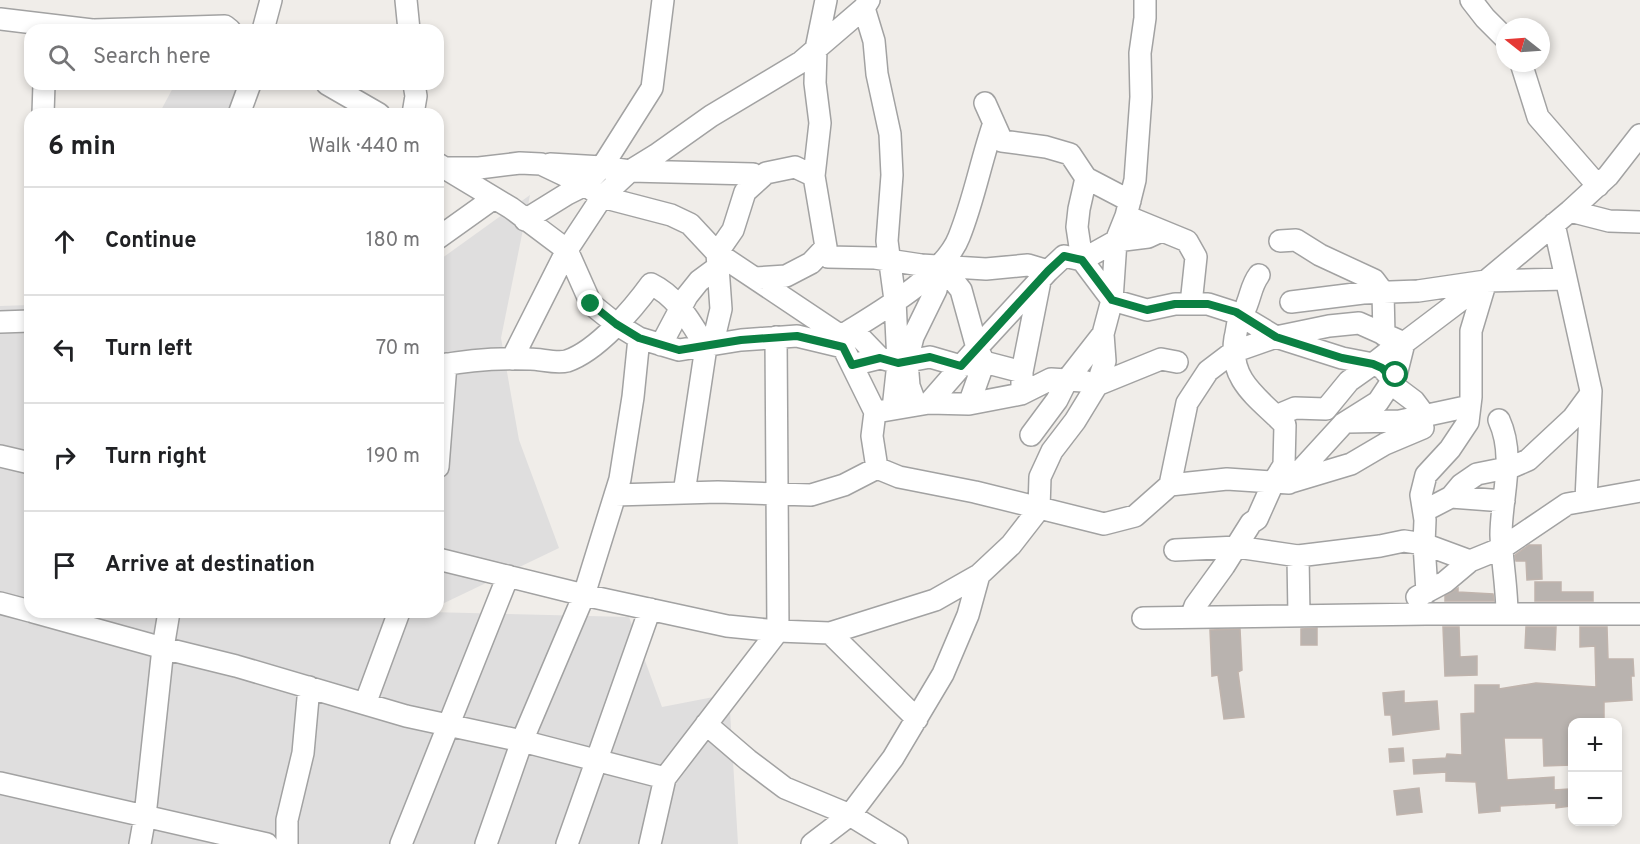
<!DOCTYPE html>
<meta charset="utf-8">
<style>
body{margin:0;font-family:Overpass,sans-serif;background:#f2f2f2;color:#202124}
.controls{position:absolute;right:18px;bottom:18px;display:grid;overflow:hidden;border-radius:12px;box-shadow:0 3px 9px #0003}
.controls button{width:54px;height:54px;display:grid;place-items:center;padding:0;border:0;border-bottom:2px solid #e0e0e0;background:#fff;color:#202124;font:30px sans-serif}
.compass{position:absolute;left:1496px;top:18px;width:54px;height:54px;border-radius:50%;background:#fff;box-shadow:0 3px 9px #0003;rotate:287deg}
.stop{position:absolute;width:18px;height:18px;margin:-14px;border:4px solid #0b8043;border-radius:50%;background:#fff}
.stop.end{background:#0b8043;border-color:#fff;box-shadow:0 2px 6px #0008}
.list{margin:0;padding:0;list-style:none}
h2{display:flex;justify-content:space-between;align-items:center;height:78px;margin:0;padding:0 24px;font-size:26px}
h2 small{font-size:20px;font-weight:400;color:#757577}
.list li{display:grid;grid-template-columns:39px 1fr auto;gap:18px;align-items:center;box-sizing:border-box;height:108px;padding:0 24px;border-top:2px solid #e0e0e0}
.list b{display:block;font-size:22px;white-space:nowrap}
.list em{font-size:20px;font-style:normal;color:#757577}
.icon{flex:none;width:33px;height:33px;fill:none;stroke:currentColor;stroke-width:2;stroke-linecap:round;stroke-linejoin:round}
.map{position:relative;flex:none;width:1640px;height:844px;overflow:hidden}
.search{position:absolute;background:#fff;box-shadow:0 3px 9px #0003;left:24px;top:24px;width:420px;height:66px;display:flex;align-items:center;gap:15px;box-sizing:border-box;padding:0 21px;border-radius:18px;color:#757577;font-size:22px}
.panel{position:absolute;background:#fff;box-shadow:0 3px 9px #0003;left:24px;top:108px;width:420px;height:510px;border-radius:18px}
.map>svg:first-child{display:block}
</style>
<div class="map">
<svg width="1640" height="844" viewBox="0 0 1640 844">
<rect width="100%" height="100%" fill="#f0ede9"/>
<path fill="#dfdede" d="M 175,84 L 233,84 L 255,114 L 159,114 Z
M 530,195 L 501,338 L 519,440 L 559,548 L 438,606 L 438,261 Z
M 30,305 L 30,612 L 429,612 L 629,617 L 662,707 L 729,694 L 738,844 L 0,844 L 0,306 Z"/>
<path fill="#b9b3af" stroke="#c0b4ad" stroke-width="1.5" d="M 1529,545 L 1541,545 L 1542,579 L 1527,580 L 1526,561 L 1516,561 L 1515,555 Z
M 1535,582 L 1561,582 L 1561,592 L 1593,592 L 1593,601 L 1535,601 Z
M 1458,588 L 1458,592 L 1493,594 L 1494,601 L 1445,601 L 1445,596 Z
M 1443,627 L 1459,627 L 1460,657 L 1477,656 L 1477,675 L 1445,676 Z
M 1526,627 L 1556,627 L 1555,650 L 1525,648 Z
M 1580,627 L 1607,627 L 1608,659 L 1633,659 L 1634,676 L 1631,676 L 1632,700 L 1604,702 L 1604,723 L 1570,723 L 1568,750 L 1572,750 L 1572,765 L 1544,766 L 1543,738 L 1504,738 L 1507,780 L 1554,777 L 1554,790 L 1569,789 L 1570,806 L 1556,808 L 1556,803 L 1500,806 L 1500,811 L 1479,813 L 1476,782 L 1446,781 L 1446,772 L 1414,774 L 1413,760 L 1446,758 L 1447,754 L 1462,755 L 1461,714 L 1475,713 L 1475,685 L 1499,685 L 1499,689 L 1536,683 L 1596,687 L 1595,646 L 1580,647 Z
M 1317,628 L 1317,645 L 1301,645 L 1301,629 Z
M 1240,629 L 1242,670 L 1238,672 L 1244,717 L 1224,719 L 1218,675 L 1212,676 L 1210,630 Z
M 1404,691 L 1404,703 L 1437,701 L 1439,729 L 1393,735 L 1391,715 L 1385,715 L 1383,693 Z
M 1403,748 L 1404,761 L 1390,762 L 1389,749 Z
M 1419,788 L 1422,812 L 1397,815 L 1394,791 Z"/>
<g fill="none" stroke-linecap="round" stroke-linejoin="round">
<defs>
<path id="minor" d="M 406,0 L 409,30
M 1471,0 L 1485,18 L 1505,38
M 864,8 L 874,41 L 877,74 L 890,134 L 892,175 L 887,241 L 895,300 L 898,363 L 893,409
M 0,19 L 92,30
M 94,30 L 225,26 L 230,30
M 263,30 L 271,0
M 1521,63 L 1538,117 L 1598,186
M 327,84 L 379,114
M 985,103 L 1002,141 L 1046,147 L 1070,154 L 1086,178
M 43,114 L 44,84
M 239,114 L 250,84
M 413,114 L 416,96 L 414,84
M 438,164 L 511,208 L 567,250 L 591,304 L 616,324 L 639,338 L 679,350 L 741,340 L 797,336 L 843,347 L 875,412 L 872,436 L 877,468 L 899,477 L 975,492 L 1104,524 L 1135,516 L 1170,485 L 1227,479 L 1289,483 L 1343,424 L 1378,402 L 1396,375 L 1404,343 L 1486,281 L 1570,211 L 1608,176 L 1640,135
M 550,164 L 602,167 L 630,171 L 753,174
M 446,168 L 479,168 L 520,163 L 541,164 L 585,185 L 602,197 L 671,215 L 690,224 L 717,253 L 841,336 C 876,314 944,276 959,237 C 974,200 981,160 994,123
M 1130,201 L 1086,178 L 1079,209 L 1077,227 L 1082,260 L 1112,300 L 1147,310 L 1175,304 L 1208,304 L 1236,313 L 1276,337 L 1342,358 L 1373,364 L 1387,353
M 1570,211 L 1609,221 L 1640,222
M 1126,216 L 1187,241 L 1196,257 L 1191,304
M 525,220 L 567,194 L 585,185 L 602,167 L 652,88 L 663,0
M 1554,224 L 1591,391 L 1586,500
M 438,238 L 494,198
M 1280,241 L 1296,240 L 1320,255 L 1374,280 L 1383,292 L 1384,335
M 828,257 L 875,258 L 921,265 L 986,269 L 1028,265 L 1048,271
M 941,265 L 961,290 L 977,348 L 984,362 L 969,404
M 755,278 L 786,276 L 811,263 L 826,247 L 814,176 L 820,123 L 815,83 L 816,49 L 826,0
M 1291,302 L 1363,293 L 1418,291 L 1486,281 L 1566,279
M 0,322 L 30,321
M 852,329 L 880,358
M 715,334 L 721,309 L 717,253 L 733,230 L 745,192 L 766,173 L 795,167 L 814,176
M 661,345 L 687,296 L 699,281 L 718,267
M 512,359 L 567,250 L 602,197 L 630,171 L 656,155 L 711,116 L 801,62 L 864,8 L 869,0
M 852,365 L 880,358 L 898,363 L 930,357 L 961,366 L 984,362 L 1022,372
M 438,366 C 468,360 500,358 530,359 C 541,359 556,364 567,361 C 597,351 633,309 651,284 C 678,297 691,323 706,347 L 684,493
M 1022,386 L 1022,372 L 1040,281
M 929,403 L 977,348 L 1048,271 L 1064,256 L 1082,260 L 1116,241 L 1148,237 L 1161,231
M 916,405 L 909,386 L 907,361 L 913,337 L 936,290 L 941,265
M 882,411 L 929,403 L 969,404 L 1021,394 L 1051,379 L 1083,381 L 1097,385 L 1161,359 L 1177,362
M 1276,416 L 1295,408 L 1326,409 L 1349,381 L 1373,364 L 1382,368 L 1393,380 L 1398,389 L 1414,401 L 1423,413 L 1421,418 L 1423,428 L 1385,444 L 1351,464 L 1291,482
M 1499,420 C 1516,457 1501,497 1501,535 C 1502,562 1507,588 1507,614
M 1348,422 L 1400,421 L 1470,406
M 1031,435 L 1057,400 L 1067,380 L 1103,334
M 0,456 L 30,463
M 438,467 L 446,364
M 1170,485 L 1187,403 L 1208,371 L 1233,352 L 1276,337 L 1329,326 L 1359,323 L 1404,343
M 615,495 L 718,492 L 811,495 L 844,485 L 877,468
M 1451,497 L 1504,501
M 1424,511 L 1451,497 L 1461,485 L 1477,474 L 1512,467 L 1528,460 L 1573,418 L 1590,395
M 1175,550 L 1237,547 L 1298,556 L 1380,546 L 1404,541 L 1424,544 L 1470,561
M 1298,556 L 1299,616
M 438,559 L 584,595 L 727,626 L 778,631 L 830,633 L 935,600 L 979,575 L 1011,545 L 1039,509 L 1040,477 L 1052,451 L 1075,421 L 1097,385 L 1105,361 L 1103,334 L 1112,300 L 1116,241 L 1126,216 L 1135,180 L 1141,97 L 1140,53 L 1145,18 L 1145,0
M 1427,592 L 1424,544 L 1425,520 L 1421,495 L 1426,475 L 1450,449 L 1468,422 L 1471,397 L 1471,331 L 1486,281
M 1417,597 L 1445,582 L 1470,561 L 1502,548 L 1567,504 L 1640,491
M 0,603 L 30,611
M 33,612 L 163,648 L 236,666 L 406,716 L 522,741 L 665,778 L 650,844
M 1191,617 L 1195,606 L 1224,566 L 1251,523 L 1257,519 L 1274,481 L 1284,465 L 1285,425 C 1259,398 1228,381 1235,338 C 1237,331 1237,322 1240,316 C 1242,312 1246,309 1247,304 C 1251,294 1252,284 1259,275
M 1143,618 L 1426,614 L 1640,614
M 830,633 L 917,719
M 365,704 L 399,612
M 706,724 L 748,760 L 785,788 L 850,815 L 897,844
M 665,778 L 778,631 L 776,337
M 0,783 L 267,844
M 140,844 L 145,816 L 163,648 L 169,612
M 287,844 L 287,820 L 303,753 L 309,687
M 401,844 L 508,576
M 486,844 L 522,741 L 584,595 L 620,479 L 633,397 L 639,338
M 567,844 L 650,609
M 812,844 L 850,815 L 893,758 L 943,674 L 968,615 L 979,575"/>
</defs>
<use href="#minor" stroke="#a2a2a2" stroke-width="24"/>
<use href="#minor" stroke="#fff" stroke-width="21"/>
</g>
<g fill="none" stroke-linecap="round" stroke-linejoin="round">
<path stroke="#0b8043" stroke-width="8" d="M 591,304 L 616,324 L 639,338 L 679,350 L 741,340 L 797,336 L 843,347 L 852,365 L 880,358 L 898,363 L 930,357 L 961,366 L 1048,271 L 1064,256 L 1082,260 L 1112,300 L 1147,310 L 1175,304 L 1208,304 L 1236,312 L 1276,337 L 1342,358 L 1373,364 L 1382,368 L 1393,380 L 1396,375"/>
</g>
</svg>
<div class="controls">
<button>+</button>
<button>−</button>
</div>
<svg class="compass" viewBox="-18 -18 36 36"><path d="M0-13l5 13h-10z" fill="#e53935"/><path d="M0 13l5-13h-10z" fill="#757577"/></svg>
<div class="stop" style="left:1396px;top:375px"></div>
<div class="stop end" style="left:591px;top:304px"></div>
<div class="search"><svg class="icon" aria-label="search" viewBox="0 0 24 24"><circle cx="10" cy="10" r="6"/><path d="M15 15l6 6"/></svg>Search here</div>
<section class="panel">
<h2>6 min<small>Walk · 440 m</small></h2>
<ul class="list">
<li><svg class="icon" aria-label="ahead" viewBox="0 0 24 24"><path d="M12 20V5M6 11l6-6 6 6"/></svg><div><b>Continue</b></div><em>180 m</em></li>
<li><svg class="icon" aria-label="left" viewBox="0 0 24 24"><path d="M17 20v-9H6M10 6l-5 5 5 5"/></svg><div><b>Turn left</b></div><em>70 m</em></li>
<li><svg class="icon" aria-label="right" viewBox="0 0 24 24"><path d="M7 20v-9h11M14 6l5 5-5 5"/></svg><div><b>Turn right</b></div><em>190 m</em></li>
<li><svg class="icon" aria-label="arrive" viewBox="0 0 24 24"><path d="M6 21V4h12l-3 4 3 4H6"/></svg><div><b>Arrive at destination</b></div></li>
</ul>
</section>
</div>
